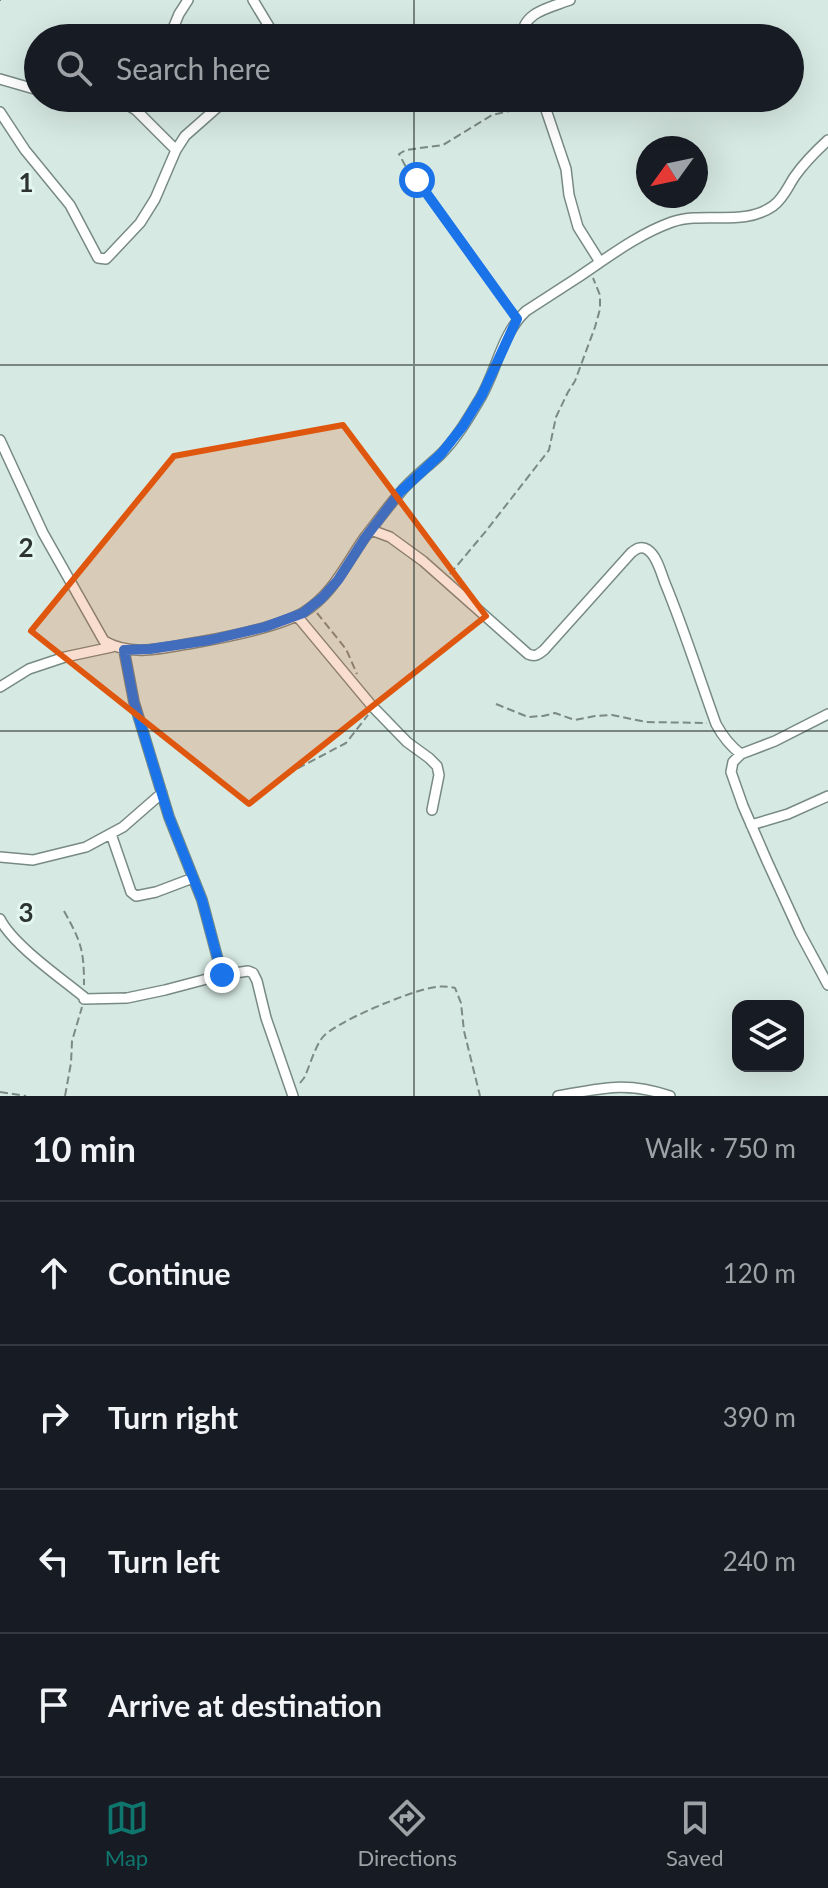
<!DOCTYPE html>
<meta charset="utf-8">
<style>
body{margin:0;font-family:Lato,sans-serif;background:#242831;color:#f1f3f6}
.controls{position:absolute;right:24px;bottom:24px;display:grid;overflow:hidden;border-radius:16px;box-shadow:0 8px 32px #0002}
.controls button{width:72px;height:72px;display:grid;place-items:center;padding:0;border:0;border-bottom:2px solid #363941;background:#171b24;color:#f1f3f6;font:40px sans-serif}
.compass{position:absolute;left:636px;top:136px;width:72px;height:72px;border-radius:50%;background:#171b24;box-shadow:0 8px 32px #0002;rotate:237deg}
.stop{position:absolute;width:24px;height:24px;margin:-18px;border:6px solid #1a73e8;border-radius:50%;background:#fff}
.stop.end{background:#1a73e8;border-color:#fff;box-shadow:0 2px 8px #0008}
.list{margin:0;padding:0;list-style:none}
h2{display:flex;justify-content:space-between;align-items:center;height:104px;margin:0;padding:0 32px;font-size:34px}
h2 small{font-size:26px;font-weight:400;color:#9ea1a6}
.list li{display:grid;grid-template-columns:52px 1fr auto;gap:24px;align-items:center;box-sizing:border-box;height:144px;padding:0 32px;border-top:2px solid #363941}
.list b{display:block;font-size:30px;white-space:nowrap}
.list em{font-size:26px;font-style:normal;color:#9ea1a6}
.icon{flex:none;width:44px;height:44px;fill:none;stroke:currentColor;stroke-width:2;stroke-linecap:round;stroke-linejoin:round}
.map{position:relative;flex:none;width:828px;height:1096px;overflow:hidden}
.search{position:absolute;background:#171b24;box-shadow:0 8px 32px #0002;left:24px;right:24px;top:24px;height:88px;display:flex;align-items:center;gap:20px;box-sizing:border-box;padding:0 28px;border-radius:44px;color:#9ea1a6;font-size:30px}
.sheet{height:680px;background:#171b24}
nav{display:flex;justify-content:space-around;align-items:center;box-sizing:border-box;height:112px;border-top:2px solid #363941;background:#171b24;font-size:22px;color:#9ea1a6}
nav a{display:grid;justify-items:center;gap:4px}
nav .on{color:#0f766e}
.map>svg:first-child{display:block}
</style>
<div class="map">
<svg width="828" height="1096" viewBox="0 0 828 1096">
<rect width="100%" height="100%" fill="#d6e9e2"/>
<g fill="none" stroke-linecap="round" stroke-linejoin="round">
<defs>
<path id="street" d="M 253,0 L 276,38
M 169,38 L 179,14 L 188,0
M 522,38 C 522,12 549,8 570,0
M 0,79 L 38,90
M 94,98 L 121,101 L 136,110 L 176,150
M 542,98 L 566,169 L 569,195 L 578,227 L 600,262
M 136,110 L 147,98
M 0,112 L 25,150 L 70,205 L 98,258 L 106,259 L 140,223 L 155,199 L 176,150 L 185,136 L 228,98
M 0,440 L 43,533 L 104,641 C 133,658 167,647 199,642 C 227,637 280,627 304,612 C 333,594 346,564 365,537 C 376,523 387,508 399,494 C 410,480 425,469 439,456 C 456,440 469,417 481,397 C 497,369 502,333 526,311 C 543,300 560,289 577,278 C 607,258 638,234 672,222 C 705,211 743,227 773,206 C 784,198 788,186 795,176 C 804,163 816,151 828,140
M 371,530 L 390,537 L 423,561 L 528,654 C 535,657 538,655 544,650 L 631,553 C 636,549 641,545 648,550 C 657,556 661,573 665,583 C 684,629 699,677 716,724 C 723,737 730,746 741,754
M 297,616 L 372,706 L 407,742 L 429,758 L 437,766 L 439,775 L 432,810
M 124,650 L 134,702 L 169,817 L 202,900 L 222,975 L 248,971 L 253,973 L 257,981 L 266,1018 L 293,1096
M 0,687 L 29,669 L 65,657 L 112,647
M 828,714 L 775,741 L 741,754 L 733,762 L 731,772 L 743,806 L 767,861 L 800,933 L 828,985
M 751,825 L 788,814 L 828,796
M 111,834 L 131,892 L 136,896 L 156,892 L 193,878
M 0,857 L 33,860 L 86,847 L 123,827 L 162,793
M 0,919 C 13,945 61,978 84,997
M 84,999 L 127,998 L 165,990 L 222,975
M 558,1096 C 603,1088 626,1081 670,1096"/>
</defs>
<use href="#street" stroke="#788a84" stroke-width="12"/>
<path stroke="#7c8985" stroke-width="2" stroke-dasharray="8 4" stroke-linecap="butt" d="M 0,0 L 1,0
M 511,312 L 438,208 L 406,167 L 399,154 L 406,150 L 443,145 L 492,115 L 523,108 L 534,103
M 450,574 L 486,531 L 549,450 L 556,417 L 568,392 L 575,381 L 595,327 L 600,309 L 600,295 L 593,278
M 317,613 L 346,649 L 357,674
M 496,704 L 528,717 L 543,716 L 555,713 L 575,720 L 595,716 L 612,715 L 646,722 L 707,723
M 287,774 L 346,743 L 368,715
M 64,911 C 81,942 84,949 84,985
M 300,1083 L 304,1078 C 310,1066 314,1049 322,1038 C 334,1022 409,992 430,988 C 439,986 447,986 455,988 L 461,1003 L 464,1031 L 480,1096
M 0,1092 L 26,1096
M 65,1096 L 71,1063 L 72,1041 L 82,1007"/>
<use href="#street" stroke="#fff" stroke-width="9"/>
</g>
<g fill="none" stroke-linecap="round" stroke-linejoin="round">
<path stroke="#1a73e8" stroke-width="10" d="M 222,975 L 202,900 L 169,817 L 134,702 L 124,650 L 150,649 L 210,640 L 265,627 L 303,613 L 322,598 L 338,580 L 365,538 L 400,492 L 441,454 L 463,426 L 482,395 L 517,319 L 417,180"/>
</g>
<path fill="#df570e" fill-opacity="0.2" stroke="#df570e" stroke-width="6" stroke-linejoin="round" d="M 343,425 L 486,616 L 249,804 L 31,631 L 174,456 Z"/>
<path fill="none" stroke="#2c3331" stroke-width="2" stroke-opacity="0.55" d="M 414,0 L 414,38M 414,98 L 414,1096M 0,365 L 828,365M 0,731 L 828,731"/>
<g font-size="26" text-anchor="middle" font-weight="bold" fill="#2c3331" stroke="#e3f6f0" stroke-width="6" stroke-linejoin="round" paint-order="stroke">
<text x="26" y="192">1</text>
<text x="26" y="557">2</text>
<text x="26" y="922">3</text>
</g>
</svg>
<div class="controls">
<button><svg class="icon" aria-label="layers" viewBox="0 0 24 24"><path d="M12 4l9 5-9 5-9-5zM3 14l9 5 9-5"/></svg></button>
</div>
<svg class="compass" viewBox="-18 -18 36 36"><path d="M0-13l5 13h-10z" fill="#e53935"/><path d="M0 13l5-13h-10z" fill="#9ea1a6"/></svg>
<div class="stop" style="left:417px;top:180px"></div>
<div class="stop end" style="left:222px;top:975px"></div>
<div class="search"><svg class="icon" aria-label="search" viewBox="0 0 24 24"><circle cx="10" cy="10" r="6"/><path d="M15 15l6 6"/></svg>Search here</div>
</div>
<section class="sheet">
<h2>10 min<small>Walk · 750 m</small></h2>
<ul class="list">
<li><svg class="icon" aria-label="ahead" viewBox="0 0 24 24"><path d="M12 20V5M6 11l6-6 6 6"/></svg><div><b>Continue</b></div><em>120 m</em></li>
<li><svg class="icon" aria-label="right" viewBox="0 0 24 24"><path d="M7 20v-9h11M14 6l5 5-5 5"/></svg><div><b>Turn right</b></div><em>390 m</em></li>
<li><svg class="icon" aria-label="left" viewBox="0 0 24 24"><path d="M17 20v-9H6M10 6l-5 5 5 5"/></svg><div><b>Turn left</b></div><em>240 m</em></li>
<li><svg class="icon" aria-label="arrive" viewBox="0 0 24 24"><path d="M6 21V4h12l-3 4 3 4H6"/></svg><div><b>Arrive at destination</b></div></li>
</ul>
</section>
<nav>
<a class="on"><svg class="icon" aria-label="map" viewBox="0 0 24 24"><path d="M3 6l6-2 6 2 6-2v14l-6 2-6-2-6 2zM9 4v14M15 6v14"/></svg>Map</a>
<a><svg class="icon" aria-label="directions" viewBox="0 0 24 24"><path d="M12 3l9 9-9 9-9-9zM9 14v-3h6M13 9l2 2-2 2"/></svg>Directions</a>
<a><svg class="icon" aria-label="saved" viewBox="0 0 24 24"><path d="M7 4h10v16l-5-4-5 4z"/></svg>Saved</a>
</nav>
